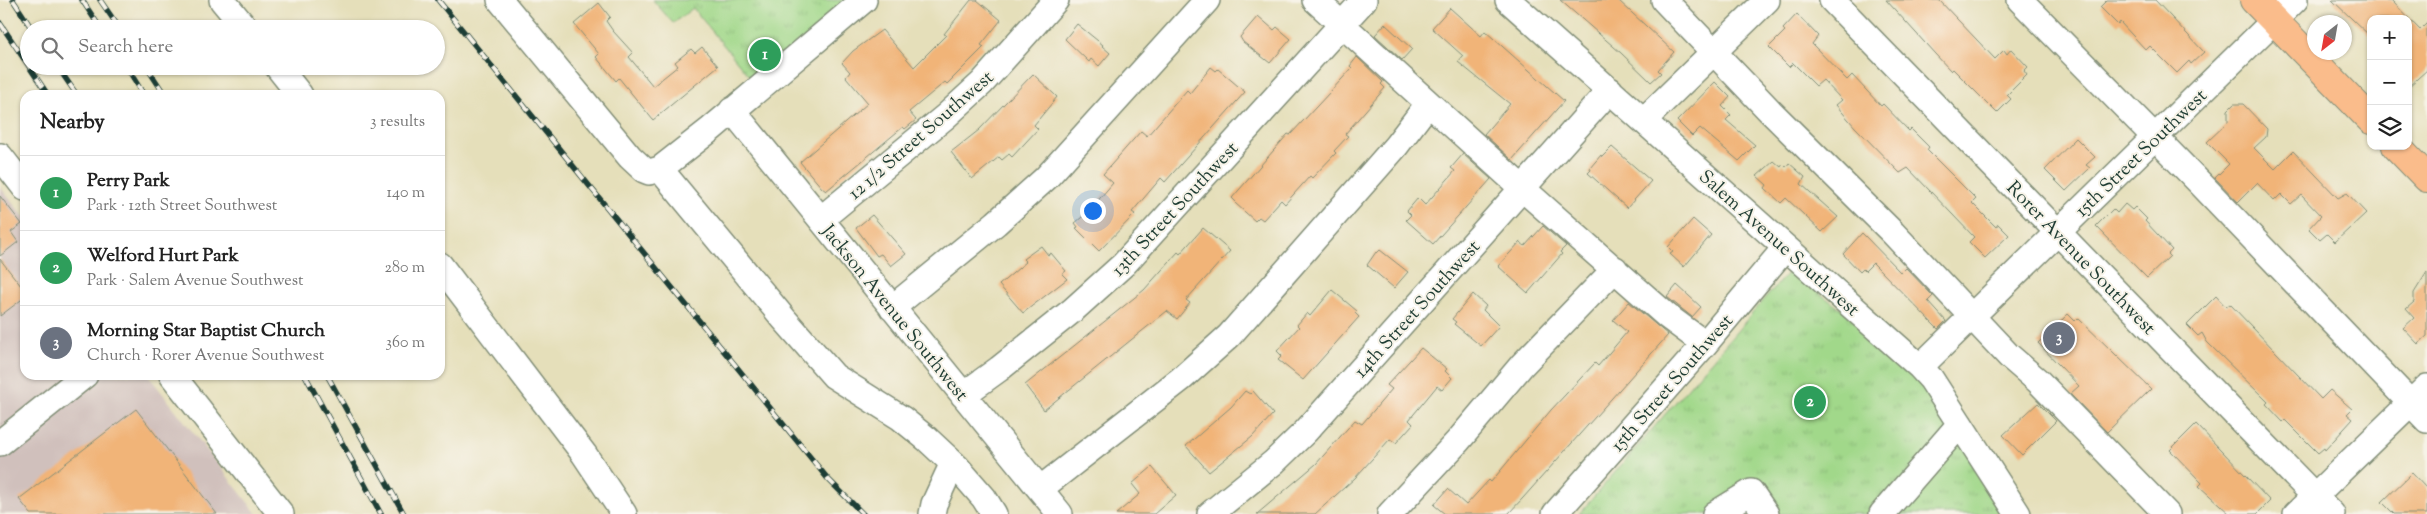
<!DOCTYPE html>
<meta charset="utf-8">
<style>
body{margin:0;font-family:"Sorts Mill Goudy",serif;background:#f2f2f2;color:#222}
.controls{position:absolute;right:15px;top:15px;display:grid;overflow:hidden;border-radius:10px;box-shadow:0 1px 4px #0004}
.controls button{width:45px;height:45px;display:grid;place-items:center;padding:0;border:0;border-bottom:1px solid #e0e0e0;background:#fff;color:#222;font:25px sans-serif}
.compass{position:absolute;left:2307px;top:15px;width:45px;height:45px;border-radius:50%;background:#fff;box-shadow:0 1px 4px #0004;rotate:211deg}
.you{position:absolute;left:1092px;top:210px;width:18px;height:18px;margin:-12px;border:4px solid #fff;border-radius:50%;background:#1a73e8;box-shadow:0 0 0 8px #1a73e833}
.badge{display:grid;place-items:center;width:32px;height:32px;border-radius:50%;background:#d1495b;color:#fff;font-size:16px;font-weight:700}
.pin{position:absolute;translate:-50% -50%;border:2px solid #fff;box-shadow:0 1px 5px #0006}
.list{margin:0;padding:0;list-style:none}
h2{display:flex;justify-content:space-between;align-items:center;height:65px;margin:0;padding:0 20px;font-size:21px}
h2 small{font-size:16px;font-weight:400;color:#767676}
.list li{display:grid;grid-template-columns:32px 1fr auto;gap:15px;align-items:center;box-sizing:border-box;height:75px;padding:0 20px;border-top:1px solid #e0e0e0}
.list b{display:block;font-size:19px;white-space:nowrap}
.list p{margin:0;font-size:16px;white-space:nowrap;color:#767676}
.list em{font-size:16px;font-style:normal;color:#767676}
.icon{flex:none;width:28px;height:28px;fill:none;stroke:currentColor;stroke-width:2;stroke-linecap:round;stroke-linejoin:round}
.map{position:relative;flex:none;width:2427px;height:514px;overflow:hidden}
.search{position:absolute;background:#fff;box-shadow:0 1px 4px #0004;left:20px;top:20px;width:425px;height:55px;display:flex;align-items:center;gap:12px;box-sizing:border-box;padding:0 18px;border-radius:28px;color:#767676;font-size:19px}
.panel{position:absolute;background:#fff;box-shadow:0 1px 4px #0004;left:20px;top:90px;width:425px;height:290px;border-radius:15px}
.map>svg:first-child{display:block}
</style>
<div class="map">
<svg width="2427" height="514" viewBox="0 0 2427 514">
<defs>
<pattern id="park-tufts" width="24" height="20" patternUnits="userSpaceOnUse" patternTransform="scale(1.25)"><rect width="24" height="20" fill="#a1d88a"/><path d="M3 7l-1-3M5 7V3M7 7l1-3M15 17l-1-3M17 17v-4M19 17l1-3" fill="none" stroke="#8aba78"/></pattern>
</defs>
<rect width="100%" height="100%" fill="#f7f3e8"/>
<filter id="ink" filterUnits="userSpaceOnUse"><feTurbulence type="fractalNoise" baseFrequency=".02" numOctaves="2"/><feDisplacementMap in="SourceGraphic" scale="10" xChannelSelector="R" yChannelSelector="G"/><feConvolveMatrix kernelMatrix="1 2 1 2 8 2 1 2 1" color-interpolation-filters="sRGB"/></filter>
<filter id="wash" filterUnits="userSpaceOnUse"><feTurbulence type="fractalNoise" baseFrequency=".0096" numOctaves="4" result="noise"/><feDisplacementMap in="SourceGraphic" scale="20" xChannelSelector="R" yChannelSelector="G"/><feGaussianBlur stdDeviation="1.12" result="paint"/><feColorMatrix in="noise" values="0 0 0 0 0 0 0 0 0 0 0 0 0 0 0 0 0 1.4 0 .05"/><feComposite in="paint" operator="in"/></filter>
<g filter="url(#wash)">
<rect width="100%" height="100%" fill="#e5dfba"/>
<path fill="#d0c0bc" d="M 0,187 L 25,218 L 25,375 L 148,375 L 257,514 L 0,514 Z"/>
<path fill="url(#park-tufts)" stroke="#608a5f" d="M 653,0 L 864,0 L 759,88 L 693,8 L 673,23 Z
M 1789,271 L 1920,367 L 2018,514 L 1579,514 Z"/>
<g id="blocks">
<path fill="#f1b478" d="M 971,0 L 977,0 L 1001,20 L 981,45 L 984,47 L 947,84 L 945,82 L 909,112 L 916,120 L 905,129 L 903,127 L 826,191 L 822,188 L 800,162 L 868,103 L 846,77 L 850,72 L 842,63 L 853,51 L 882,30 L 914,67 L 946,35 L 944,34 Z
M 1560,0 L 1618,0 L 1674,52 L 1658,70 L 1661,73 L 1651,82 L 1621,53 Z
M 1886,0 L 1939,0 L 1995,59 L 2004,50 L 2007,54 L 2011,49 L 2028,67 L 2024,71 L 2027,75 L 2007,95 L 2011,99 L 1997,113 L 1953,69 L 1951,71 L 1935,54 Z
M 2107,0 L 2155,0 L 2204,52 L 2191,64 L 2189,61 L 2177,73 L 2150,46 L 2146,50 L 2120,22 L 2118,25 L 2100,7 Z
M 2332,0 L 2391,0 L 2420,30 L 2427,23 L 2427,70 L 2408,87 L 2408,19 L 2371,19 L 2371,37 Z
M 599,3 L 610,17 L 606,21 L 613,31 L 633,53 L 629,57 L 653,86 L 678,66 L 675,62 L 691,49 L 695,53 L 702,47 L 718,66 L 653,120 L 619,78 L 616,81 L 596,57 L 599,54 L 574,24 Z
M 1450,8 L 1481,36 L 1485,31 L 1564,101 L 1512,160 L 1484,134 L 1510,104 L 1458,62 L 1463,56 L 1432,28 Z
M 1797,14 L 1818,36 L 1812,44 L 1847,80 L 1852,75 L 1881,106 L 1883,104 L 1909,131 L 1911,129 L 1929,147 L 1927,150 L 1976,199 L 1972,203 L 1996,227 L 1998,224 L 2009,235 L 1985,258 L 1969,242 L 1974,237 L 1908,168 L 1900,173 L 1855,127 L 1836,105 L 1842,100 L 1823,80 L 1816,86 L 1793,63 L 1789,67 L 1769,47 L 1785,31 L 1783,29 Z
M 1258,16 L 1274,30 L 1277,27 L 1291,39 L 1270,63 L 1243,42 L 1240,37 Z
M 1077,24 L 1103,45 L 1102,46 L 1110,53 L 1099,66 L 1091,59 L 1089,62 L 1065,39 Z
M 1385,24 L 1412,49 L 1402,60 L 1375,35 Z
M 1357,57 L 1383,82 L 1381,84 L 1385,88 L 1345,134 L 1348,136 L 1334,151 L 1336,153 L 1312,178 L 1310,176 L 1285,204 L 1281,200 L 1263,220 L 1259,217 L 1255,221 L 1235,203 L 1236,202 L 1232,198 L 1288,134 L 1290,135 L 1330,92 L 1352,68 L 1350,66 Z
M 1211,67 L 1216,71 L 1218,69 L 1245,92 L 1165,182 L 1161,178 L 1132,212 L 1135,214 L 1099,251 L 1076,228 L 1078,227 L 1075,223 L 1088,212 L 1113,183 L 1103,174 L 1141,131 L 1147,136 L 1187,90 L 1190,93 Z
M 1033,74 L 1057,97 L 1034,125 L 1038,129 L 1012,157 L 1009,154 L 1002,160 L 999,157 L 972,179 L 951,152 L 979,130 Z
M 1715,82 L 1730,97 L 1722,106 L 1731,115 L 1726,120 L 1755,145 L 1739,161 L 1700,128 L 1692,136 L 1677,121 Z
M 2234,104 L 2243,104 L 2267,129 L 2266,137 L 2254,148 L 2275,169 L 2293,151 L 2338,198 L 2347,193 L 2366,213 L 2335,242 L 2327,234 L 2320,240 L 2309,229 L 2321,216 L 2301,195 L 2291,204 L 2281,194 L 2274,201 L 2257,183 L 2238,202 L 2215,178 L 2229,164 L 2207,142 L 2228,122 L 2228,110 Z
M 2076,138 L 2095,157 L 2086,165 L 2090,168 L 2066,191 L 2045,170 Z
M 1612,147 L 1651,181 L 1627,208 L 1588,173 L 1591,170 L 1590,168 L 1601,155 L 1602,157 Z
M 1463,154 L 1491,179 L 1433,244 L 1406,220 L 1411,215 L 1407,211 L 1418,198 L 1425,205 L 1455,171 L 1451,168 Z
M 1774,161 L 1781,167 L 1783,164 L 1786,167 L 1789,163 L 1805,177 L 1801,184 L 1838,217 L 1822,232 L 1786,198 L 1781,203 L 1765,188 L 1767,185 L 1757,176 Z
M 0,196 L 22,224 L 11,232 L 18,242 L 0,256 Z
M 2125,204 L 2132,210 L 2135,207 L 2147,219 L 2145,221 L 2172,250 L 2168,254 L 2170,256 L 2147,278 L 2096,226 L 2113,209 L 2117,213 Z
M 872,215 L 906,254 L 891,266 L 881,254 L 877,256 L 856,228 Z
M 1693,219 L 1711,235 L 1684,267 L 1670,254 L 1673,252 L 1668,247 Z
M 1543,226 L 1566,246 L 1560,252 L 1562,254 L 1528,293 L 1498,266 L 1520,242 L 1525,246 Z
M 1203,228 L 1230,251 L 1186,300 L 1190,303 L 1177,319 L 1167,311 L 1044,410 L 1025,385 L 1144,290 L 1178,252 L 1180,254 Z
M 1862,233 L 1901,273 L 1906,268 L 1933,296 L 1928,301 L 1946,321 L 1938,329 L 1873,263 L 1865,271 L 1863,269 L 1860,272 L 1843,254 Z
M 1041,246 L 1048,255 L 1051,253 L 1066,271 L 1062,274 L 1067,279 L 1023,313 L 999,285 L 1026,262 L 1023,259 Z
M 1380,250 L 1408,272 L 1394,288 L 1367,265 L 1376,252 L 1377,253 Z
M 0,259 L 25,291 L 25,297 L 0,316 Z
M 2427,272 L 2427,336 L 2418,344 L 2403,328 L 2414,318 L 2406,309 L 2414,302 L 2414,293 Z
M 1677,285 L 1701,307 L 1692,317 L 1667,297 Z
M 1332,290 L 1357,311 L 1355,313 L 1359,317 L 1303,380 L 1278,360 L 1282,356 L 1277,351 L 1299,327 L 1297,325 L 1307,313 L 1310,316 Z
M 1473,294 L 1486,306 L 1483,310 L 1499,326 L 1481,346 L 1454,324 L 1456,322 L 1452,319 Z
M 2216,296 L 2226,307 L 2230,304 L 2321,399 L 2330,390 L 2352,409 L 2347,414 L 2353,419 L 2325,450 L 2324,448 L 2318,453 L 2285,420 L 2283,422 L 2266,404 L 2268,402 L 2207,342 L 2202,333 L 2198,336 L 2187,325 Z
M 1629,302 L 1668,335 L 1523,498 L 1508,514 L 1445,514 L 1434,505 L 1448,489 L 1466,505 L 1489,480 L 1491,482 L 1551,410 L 1595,363 L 1598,366 L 1627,332 L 1613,320 Z
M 2068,314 L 2075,321 L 2078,318 L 2151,389 L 2107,432 L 2070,394 L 2079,386 L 2038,343 Z
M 1421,348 L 1447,369 L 1445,371 L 1452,378 L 1442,390 L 1437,386 L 1409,420 L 1413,424 L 1396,443 L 1390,439 L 1355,478 L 1315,514 L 1257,514 L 1316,464 L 1355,420 L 1362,424 L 1392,389 L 1387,385 Z
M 1245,391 L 1250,394 L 1253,391 L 1273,414 L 1252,437 L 1209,472 L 1186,446 L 1231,407 Z
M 2038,403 L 2056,421 L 2022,455 L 2003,435 Z
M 136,409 L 217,514 L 31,514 L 19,499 Z
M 2196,424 L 2270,501 L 2257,514 L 2230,514 L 2199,486 L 2202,483 L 2170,450 Z
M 1152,467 L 1176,495 L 1154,514 L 1116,514 L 1140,494 L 1132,484 Z
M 2412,473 L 2427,489 L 2427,514 L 2394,514 L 2382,502 Z"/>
</g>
</g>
<g filter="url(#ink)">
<use href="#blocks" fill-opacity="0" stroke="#828e77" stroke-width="1"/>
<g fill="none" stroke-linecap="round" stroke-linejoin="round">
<defs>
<path id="minor" d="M 222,0 L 246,29
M 500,0 L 630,157 L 644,170 L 649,172 L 660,169 L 711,129 L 864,0
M 1315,0 L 1523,189 L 1667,316 L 1705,344
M 1508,0 L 1920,367 L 1931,379 L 2018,514
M 1664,0 L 1770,111 L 1893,233 L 2009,356 L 2038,381 L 2167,514
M 1832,0 L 2332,514
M 2020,0 L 2200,183 L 2427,420
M 277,66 L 300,95
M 732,110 L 1060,514
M 1644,120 L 1767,0
M 0,156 L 25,188
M 660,169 L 784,319 L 834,376 L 901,418 L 927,439 L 957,467 L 984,498 L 994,514
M 821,219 L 946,116 L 982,83 L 1056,0
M 440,265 L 584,454 L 624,514
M 892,308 L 996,223 L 1046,178 L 1207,0
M 1920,367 L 2295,0
M 172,375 L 281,514
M 963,395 L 999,369 L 1073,310 L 1124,264 L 1364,0
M 0,443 L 85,375
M 1040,489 L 1181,379 L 1229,336 L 1396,146 L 1428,104
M 932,514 L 934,504 L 953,463
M 1210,514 L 1274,462 L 1306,431 L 1610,90
M 1390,514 L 1458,441 L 1522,365 L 1615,269
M 1555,514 L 1705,344 L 1785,248
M 1715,514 L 1751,492 L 1766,514
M 1882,514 L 1960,424
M 2296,514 L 2427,387"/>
<path id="major" d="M 2254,0 L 2371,120
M 2396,146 L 2427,178"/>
</defs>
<use href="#minor" stroke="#828e77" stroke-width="28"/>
<use href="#major" stroke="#828e77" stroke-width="30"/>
<use href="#minor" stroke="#fff" stroke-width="25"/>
<use href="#major" stroke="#fabc8b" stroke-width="28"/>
<defs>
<path id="rail" d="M 13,0 L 32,29
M 82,0 L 101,29
M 100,0 L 120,29
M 438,0 L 828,479 L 863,514
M 0,23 L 48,95
M 57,66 L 77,95
M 126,66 L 144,95
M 146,66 L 165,95
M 305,375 L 381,514
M 327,375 L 404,514"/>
</defs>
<use href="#rail" stroke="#1f3d34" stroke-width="5.5"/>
<use href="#rail" stroke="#f7f3e8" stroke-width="4" stroke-dasharray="11" stroke-linecap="butt"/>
</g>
</g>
<g text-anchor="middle" stroke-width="4" stroke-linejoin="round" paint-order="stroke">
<g font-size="19" fill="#1f3d34" stroke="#f7f3e8">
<text transform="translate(920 134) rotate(-41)" y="7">12 1/2 Street Southwest</text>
<text transform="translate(2140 152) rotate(-44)" y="7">15th Street Southwest</text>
<text transform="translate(1174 208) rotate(-47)" y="7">13th Street Southwest</text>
<text transform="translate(1780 242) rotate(42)" y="7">Salem Avenue Southwest</text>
<text transform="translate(2082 257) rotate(46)" y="7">Rorer Avenue Southwest</text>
<text transform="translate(1416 308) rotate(-48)" y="7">14th Street Southwest</text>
<text transform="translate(896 312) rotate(51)" y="7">Jackson Avenue Southwest</text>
<text transform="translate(1671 382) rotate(-49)" y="7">15th Street Southwest</text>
</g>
</g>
</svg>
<div class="controls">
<button>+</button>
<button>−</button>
<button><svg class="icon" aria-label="layers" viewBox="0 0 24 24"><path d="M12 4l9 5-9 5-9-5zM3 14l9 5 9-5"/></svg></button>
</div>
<svg class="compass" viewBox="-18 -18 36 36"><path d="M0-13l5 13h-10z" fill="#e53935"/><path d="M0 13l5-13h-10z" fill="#767676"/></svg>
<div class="you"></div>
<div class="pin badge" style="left:765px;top:55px;background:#2e9e5b">1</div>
<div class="pin badge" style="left:1810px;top:402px;background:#2e9e5b">2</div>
<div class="pin badge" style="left:2059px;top:338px;background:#6b7280">3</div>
<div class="search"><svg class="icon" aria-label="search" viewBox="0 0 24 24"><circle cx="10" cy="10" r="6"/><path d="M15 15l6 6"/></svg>Search here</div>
<section class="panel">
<h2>Nearby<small>3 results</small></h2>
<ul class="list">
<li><span class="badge" style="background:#2e9e5b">1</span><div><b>Perry Park</b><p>Park · 12th Street Southwest</p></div><em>140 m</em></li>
<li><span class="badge" style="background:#2e9e5b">2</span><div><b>Welford Hurt Park</b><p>Park · Salem Avenue Southwest</p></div><em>280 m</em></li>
<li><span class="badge" style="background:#6b7280">3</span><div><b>Morning Star Baptist Church</b><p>Church · Rorer Avenue Southwest</p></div><em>360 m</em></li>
</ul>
</section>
</div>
